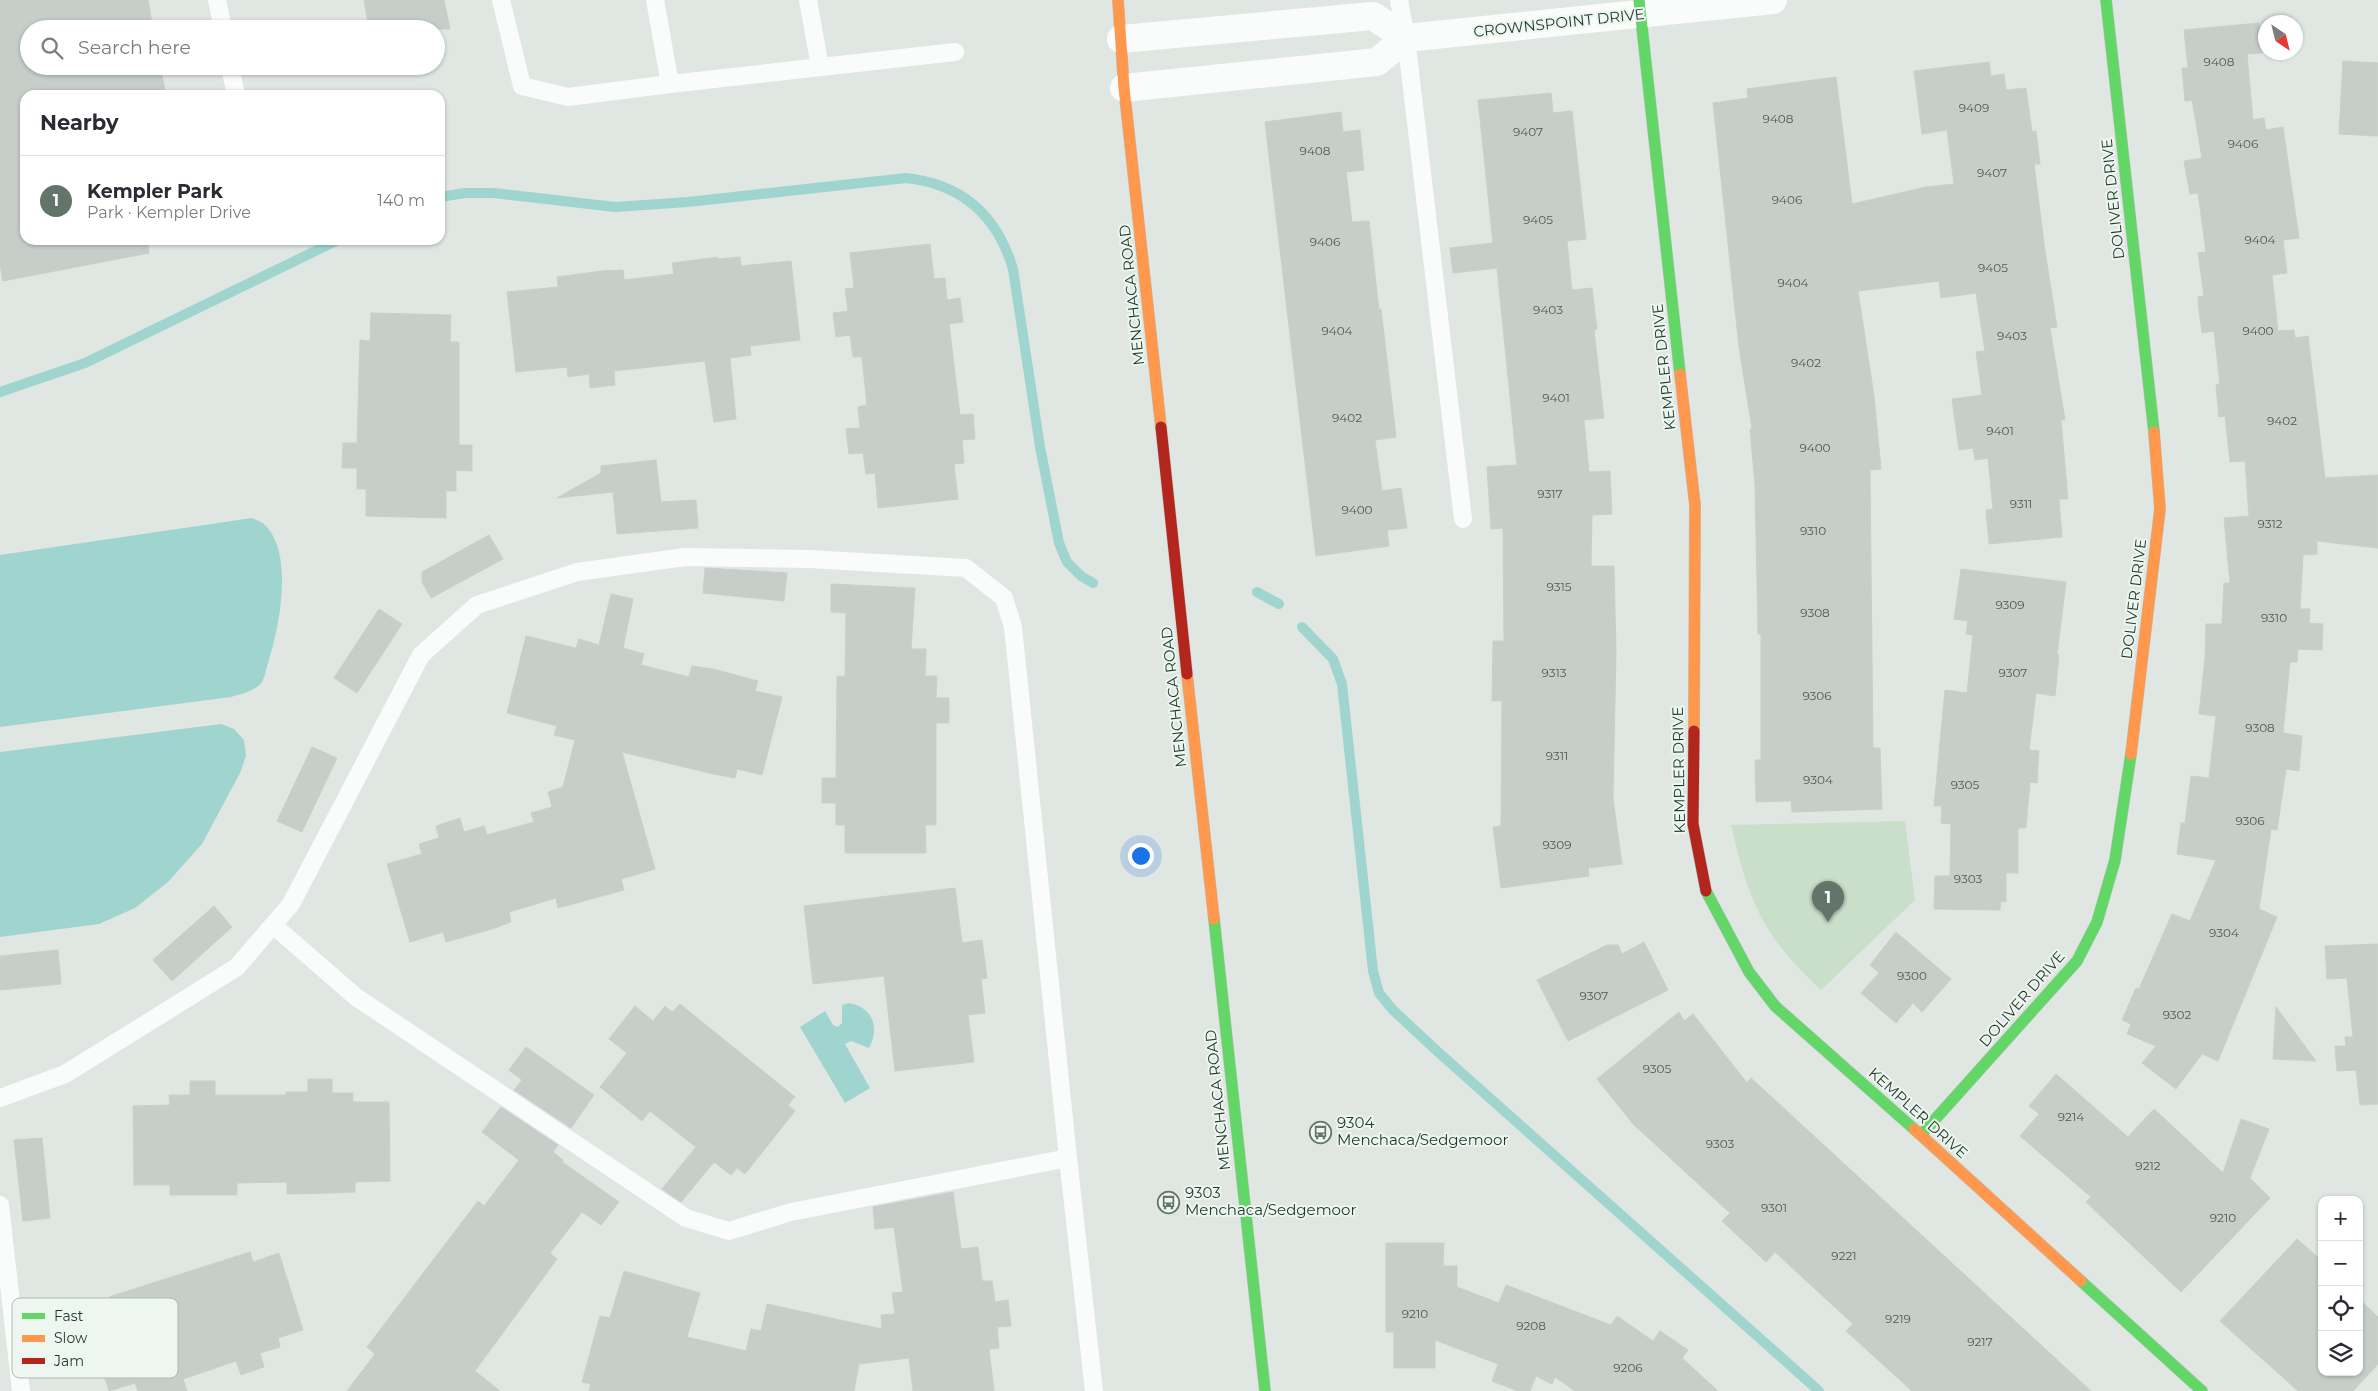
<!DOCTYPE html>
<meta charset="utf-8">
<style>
body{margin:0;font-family:Montserrat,sans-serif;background:#f2f2f3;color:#2b2b33}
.controls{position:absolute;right:15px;bottom:15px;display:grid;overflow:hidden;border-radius:10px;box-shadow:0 1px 4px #0004}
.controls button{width:45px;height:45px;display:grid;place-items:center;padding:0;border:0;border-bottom:1px solid #e1e1e2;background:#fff;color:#2b2b33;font:25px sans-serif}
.compass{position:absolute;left:2258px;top:15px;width:45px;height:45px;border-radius:50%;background:#fff;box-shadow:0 1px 4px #0004;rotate:145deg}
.you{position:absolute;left:1140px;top:855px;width:18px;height:18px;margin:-12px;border:4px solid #fff;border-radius:50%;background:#1a73e8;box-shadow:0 0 0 8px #1a73e833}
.badge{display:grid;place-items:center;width:32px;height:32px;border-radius:50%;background:#63756b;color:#fff;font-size:16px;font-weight:700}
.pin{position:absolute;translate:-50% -41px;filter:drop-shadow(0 1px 2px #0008)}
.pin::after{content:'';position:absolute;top:26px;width:18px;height:15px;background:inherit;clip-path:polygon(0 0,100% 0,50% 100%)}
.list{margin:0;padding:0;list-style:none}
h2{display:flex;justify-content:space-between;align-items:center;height:65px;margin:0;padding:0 20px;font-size:21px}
h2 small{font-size:16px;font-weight:400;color:#7c7c81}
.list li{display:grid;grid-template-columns:32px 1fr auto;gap:15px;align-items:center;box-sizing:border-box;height:90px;padding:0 20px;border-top:1px solid #e1e1e2}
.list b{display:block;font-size:19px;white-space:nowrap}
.list p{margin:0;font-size:16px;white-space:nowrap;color:#7c7c81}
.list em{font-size:16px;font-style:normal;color:#7c7c81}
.icon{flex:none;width:28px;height:28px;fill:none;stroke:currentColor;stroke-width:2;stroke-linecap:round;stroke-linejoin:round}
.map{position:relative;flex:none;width:2378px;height:1391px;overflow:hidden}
.search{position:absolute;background:#fff;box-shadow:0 1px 4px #0004;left:20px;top:20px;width:425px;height:55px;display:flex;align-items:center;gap:12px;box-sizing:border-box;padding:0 18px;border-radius:28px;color:#7c7c81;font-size:19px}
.panel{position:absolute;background:#fff;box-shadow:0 1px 4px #0004;left:20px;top:90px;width:425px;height:155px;border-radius:15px}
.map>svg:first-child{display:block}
</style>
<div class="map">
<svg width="2378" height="1391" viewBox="0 0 2378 1391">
<rect width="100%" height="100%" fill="#e0e6e2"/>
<path fill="#c9dfca" d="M 1905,821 L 1915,900 L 1821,990 C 1763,937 1748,900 1731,825 Z"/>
<path fill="#a0d5cf" d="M 252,518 C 256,520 263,522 266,526 C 294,555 279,629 268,663 C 266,669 265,677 262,682 C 255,691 242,694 231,697 L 0,727 L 0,555 Z
M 221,724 L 234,729 L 244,740 L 246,756 L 240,773 L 202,844 L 168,882 L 135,908 L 99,924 L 0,937 L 0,752 Z
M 849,1003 C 873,1007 880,1028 869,1048 L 851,1041 L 845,1044 L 870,1088 L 845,1103 L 800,1027 L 825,1011 L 833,1025 L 838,1027 L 842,1023 L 842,1005 Z"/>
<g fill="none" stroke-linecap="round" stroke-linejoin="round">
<path stroke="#a0d5cf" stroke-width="10" d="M 440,197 L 465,193 L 494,193 L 615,207 L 688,202 L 906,178 C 962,184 997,215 1013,269 L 1040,447 L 1059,543 L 1067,562 L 1081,576 L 1093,583
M 0,392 L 85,363 L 338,240
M 1257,592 L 1279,604
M 1302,627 L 1333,659 L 1342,684 L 1373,971 L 1379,993 L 1393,1010 L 1437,1051 L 1819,1391"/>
</g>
<path fill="#c7cdc9" stroke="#c9cfcb" d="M 0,0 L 148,0 L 153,29 L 29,29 L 29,66 L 160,66 L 166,95 L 25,95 L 25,240 L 148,240 L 149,253 L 3,281 L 0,265 Z
M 364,0 L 444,0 L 450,29 L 369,29 Z
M 2259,23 L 2262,53 L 2247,54 L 2253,120 L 2264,118 L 2266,130 L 2283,127 L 2299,238 L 2283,240 L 2287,273 L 2272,275 L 2278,331 L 2294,330 L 2295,338 L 2308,336 L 2325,478 L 2378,475 L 2378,548 L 2317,541 L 2317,554 L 2303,555 L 2300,609 L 2310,609 L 2309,623 L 2323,624 L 2322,650 L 2298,649 L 2297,662 L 2290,662 L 2283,733 L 2302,736 L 2299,771 L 2286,769 L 2277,830 L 2271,829 L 2259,909 L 2277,917 L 2218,1061 L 2202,1054 L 2176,1089 L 2142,1063 L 2156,1046 L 2127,1034 L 2131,1024 L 2122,1020 L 2136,988 L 2139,989 L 2172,914 L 2190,921 L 2216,860 L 2177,854 L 2181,823 L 2185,823 L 2191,776 L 2209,778 L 2216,716 L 2199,714 L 2205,658 L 2206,624 L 2222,624 L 2224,583 L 2230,583 L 2224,518 L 2249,516 L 2245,461 L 2230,462 L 2225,416 L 2219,417 L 2216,385 L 2220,384 L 2214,331 L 2202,333 L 2199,310 L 2198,297 L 2204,296 L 2198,253 L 2206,252 L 2198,193 L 2190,194 L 2184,161 L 2202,158 L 2192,100 L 2185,101 L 2182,68 L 2188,68 L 2184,30 Z
M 2343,61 L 2378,63 L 2378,136 L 2339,134 Z
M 1989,62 L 1991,76 L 2004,74 L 2006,90 L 2026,88 L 2032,132 L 2036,131 L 2040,164 L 2034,164 L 2045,251 L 2057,327 L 2050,328 L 2065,420 L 2061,420 L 2068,499 L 2059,499 L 2062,537 L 1989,544 L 1986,510 L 1993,509 L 1988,458 L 1975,460 L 1973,448 L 1959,450 L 1952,399 L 1982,395 L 1976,352 L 1985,351 L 1976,293 L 1941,298 L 1939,281 L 1858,291 L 1874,396 L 1881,469 L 1870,470 L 1873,748 L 1880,748 L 1882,809 L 1792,812 L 1791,801 L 1756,802 L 1755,760 L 1761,760 L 1761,634 L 1758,634 L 1755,485 L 1750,429 L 1752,429 L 1739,347 L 1713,103 L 1748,98 L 1747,89 L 1836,77 L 1852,204 L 1926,187 L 1954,184 L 1947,130 L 1922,134 L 1914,71 Z
M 1551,93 L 1553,113 L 1572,111 L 1586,239 L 1567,241 L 1572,290 L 1592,288 L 1597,329 L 1594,330 L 1604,418 L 1584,420 L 1589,472 L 1610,471 L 1612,514 L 1592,515 L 1591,566 L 1614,566 L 1616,652 L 1613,799 L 1622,864 L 1588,868 L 1589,876 L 1501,888 L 1493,827 L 1501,826 L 1502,701 L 1492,701 L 1493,641 L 1504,641 L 1503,528 L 1491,529 L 1487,467 L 1517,465 L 1497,268 L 1453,273 L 1450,248 L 1493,243 L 1478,100 Z
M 1341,112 L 1343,132 L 1360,130 L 1364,170 L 1346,172 L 1352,222 L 1369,221 L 1379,310 L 1381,309 L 1396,437 L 1375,440 L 1382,491 L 1401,488 L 1407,528 L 1387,530 L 1389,546 L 1316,556 L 1265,122 Z
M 930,244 L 934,279 L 945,278 L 947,300 L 960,298 L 963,322 L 949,324 L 960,415 L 973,414 L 975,439 L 962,440 L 964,463 L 954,464 L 958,499 L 878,508 L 875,473 L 866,474 L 863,453 L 849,454 L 846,429 L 860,428 L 858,407 L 867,405 L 862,357 L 853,357 L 850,335 L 836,337 L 833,313 L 848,311 L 845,289 L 854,288 L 850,253 Z
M 718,257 L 718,259 L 740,257 L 741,266 L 791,261 L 800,340 L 750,346 L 751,355 L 730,358 L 736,419 L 714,422 L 705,361 L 614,371 L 615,385 L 590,388 L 589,374 L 568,377 L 567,367 L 516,372 L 507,292 L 558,287 L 557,277 L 602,271 L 623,270 L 624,280 L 674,274 L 672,263 Z
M 371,313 L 451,315 L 450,342 L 459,342 L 459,445 L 472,445 L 472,471 L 456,470 L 456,491 L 446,491 L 446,518 L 366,516 L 366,489 L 357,489 L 357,468 L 342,468 L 343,443 L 357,443 L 360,340 L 370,341 Z
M 656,460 L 661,502 L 696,500 L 698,528 L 617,534 L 613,492 L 557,498 L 601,473 L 601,466 Z
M 489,535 L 503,559 L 431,598 L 422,582 L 422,572 Z
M 705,568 L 787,573 L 784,601 L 703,593 Z
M 1961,569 L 2066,582 L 2057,655 L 2059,655 L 2055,696 L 2036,693 L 2029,750 L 2039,751 L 2037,783 L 2030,782 L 2026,828 L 2018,828 L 2018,873 L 2006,873 L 2006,902 L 2001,901 L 2000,910 L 1934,909 L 1935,876 L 1950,876 L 1951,824 L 1941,823 L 1942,806 L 1934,806 L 1945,690 L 1967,693 L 1973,635 L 1966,634 L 1968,621 L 1954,619 Z
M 831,584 L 915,588 L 911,649 L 926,649 L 925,676 L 937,676 L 936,698 L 949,698 L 949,723 L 936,723 L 936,825 L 925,825 L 926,853 L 845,853 L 845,825 L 836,825 L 836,803 L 822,803 L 822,778 L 836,778 L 837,676 L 845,677 L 846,613 L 831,612 Z
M 611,594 L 633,599 L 623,648 L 644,654 L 641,665 L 689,677 L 692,666 L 713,669 L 758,681 L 755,691 L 782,697 L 762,775 L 737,769 L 735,778 L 713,774 L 622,752 L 655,869 L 621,879 L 624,890 L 558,908 L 556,898 L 509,912 L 511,922 L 492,929 L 446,942 L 443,932 L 410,942 L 387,864 L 422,854 L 419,844 L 439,838 L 436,826 L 460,818 L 464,832 L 484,826 L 487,835 L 534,822 L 531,813 L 552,807 L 548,792 L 563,787 L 575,740 L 554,735 L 557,726 L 507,713 L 526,636 L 576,648 L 579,639 L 599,645 Z
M 379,609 L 402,624 L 357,693 L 334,678 Z
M 312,747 L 337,758 L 302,832 L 277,821 Z
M 955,888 L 962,943 L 982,940 L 987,978 L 981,979 L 985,1013 L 968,1015 L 974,1062 L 895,1071 L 884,976 L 813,984 L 804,906 Z
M 214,906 L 232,927 L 172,981 L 153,960 Z
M 1896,932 L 1951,979 L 1922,1012 L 1913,1003 L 1896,1023 L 1861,993 L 1879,973 L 1870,965 Z
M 1644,942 L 1668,990 L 1568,1041 L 1537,980 L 1607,945 L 1618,945 L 1622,954 Z
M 2378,944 L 2378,1104 L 2360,1105 L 2356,1070 L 2337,1071 L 2335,1046 L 2346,1046 L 2345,1037 L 2353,1037 L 2347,978 L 2327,979 L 2325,946 Z
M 58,950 L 61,984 L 0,990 L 0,956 Z
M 680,1004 L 795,1097 L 788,1105 L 795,1111 L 745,1174 L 737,1168 L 731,1175 L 714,1162 L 681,1202 L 662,1189 L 696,1147 L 650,1111 L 642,1121 L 600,1087 L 627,1053 L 609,1039 L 635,1006 L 653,1021 L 665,1006 L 672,1012 Z
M 2276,1007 L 2316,1061 L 2273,1059 Z
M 1679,1012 L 1684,1021 L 1693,1014 L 1747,1083 L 1751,1078 L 2091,1391 L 1912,1391 L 1846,1331 L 1853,1324 L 1775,1252 L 1766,1262 L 1722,1221 L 1730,1213 L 1633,1124 L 1597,1079 Z
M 526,1047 L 594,1095 L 571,1128 L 514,1090 L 522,1080 L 509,1070 Z
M 2056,1074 L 2128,1137 L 2154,1109 L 2223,1173 L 2241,1119 L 2269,1129 L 2250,1178 L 2270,1198 L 2181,1292 L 2086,1202 L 2091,1197 L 2020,1136 L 2039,1114 L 2029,1106 Z
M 308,1079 L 332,1079 L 332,1093 L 353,1093 L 353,1102 L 389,1102 L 390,1181 L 355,1182 L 355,1192 L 333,1193 L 287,1194 L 287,1182 L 237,1183 L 237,1195 L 170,1195 L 170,1185 L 134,1185 L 133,1106 L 170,1105 L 169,1095 L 190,1095 L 190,1081 L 215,1081 L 215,1095 L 286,1095 L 286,1092 L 308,1092 Z
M 501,1107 L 558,1145 L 553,1152 L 563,1160 L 562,1162 L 619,1202 L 601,1225 L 582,1212 L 550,1253 L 557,1259 L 475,1371 L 500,1391 L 347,1391 L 375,1354 L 367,1347 L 478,1201 L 484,1206 L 519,1160 L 482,1132 Z
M 42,1138 L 50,1218 L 23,1221 L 14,1140 Z
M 953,1192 L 961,1249 L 978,1247 L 982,1281 L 992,1281 L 995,1302 L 1008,1300 L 1011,1326 L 997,1327 L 999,1348 L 989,1349 L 994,1391 L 913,1391 L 909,1358 L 859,1364 L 854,1391 L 589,1391 L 591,1384 L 582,1382 L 600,1316 L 610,1318 L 624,1271 L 700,1293 L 687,1337 L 746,1351 L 751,1329 L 761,1331 L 767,1304 L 882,1329 L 881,1315 L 895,1314 L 892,1293 L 903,1292 L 894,1227 L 875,1229 L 873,1207 Z
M 2297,1239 L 2322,1261 L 2322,1372 L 2359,1372 L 2359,1299 L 2378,1317 L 2378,1364 L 2353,1391 L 2298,1391 L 2220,1321 Z
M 1386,1243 L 1444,1243 L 1443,1266 L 1457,1266 L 1457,1287 L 1499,1303 L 1506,1285 L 1611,1325 L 1617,1316 L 1653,1341 L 1660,1331 L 1688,1350 L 1682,1358 L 1718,1391 L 1575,1391 L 1555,1377 L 1552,1384 L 1536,1376 L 1530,1391 L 1518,1391 L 1492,1381 L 1498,1364 L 1435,1340 L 1435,1368 L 1394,1368 L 1394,1332 L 1386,1332 Z
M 250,1252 L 253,1262 L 279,1253 L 303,1330 L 278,1338 L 280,1347 L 260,1353 L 264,1367 L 241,1375 L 236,1361 L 183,1379 L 187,1391 L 138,1391 L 135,1383 L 109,1391 L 85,1315 L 112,1306 L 109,1297 Z"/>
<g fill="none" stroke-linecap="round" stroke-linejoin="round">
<defs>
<path id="fast" d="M 1639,0 L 1680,374
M 2106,0 L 2154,432
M 1706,891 L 1749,972 L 1775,1006 L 1914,1129
M 1214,919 L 1265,1391
M 1921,1135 L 2077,961 L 2097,922 L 2115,860 L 2131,754
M 2081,1281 L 2202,1391"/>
<path id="slow" d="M 1118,0 L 1124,88 L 1161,427
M 1680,374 L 1695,505 L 1694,731
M 1187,674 L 1214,919
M 2131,754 L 2160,509 L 2154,432
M 1914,1129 L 2081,1281"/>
<path id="jam" d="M 1161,427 L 1187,674
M 1694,731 L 1693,824 L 1706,891"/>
</defs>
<use href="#fast" stroke="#b9c3bd" stroke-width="12"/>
<use href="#slow" stroke="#b9c3bd" stroke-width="12"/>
<use href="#jam" stroke="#b9c3bd" stroke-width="12"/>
<path stroke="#fafbfb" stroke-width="18" d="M 217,0 L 223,29
M 501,0 L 522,86 L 568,97 L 670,84
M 655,0 L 670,84 L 955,52
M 808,0 L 820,67
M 1399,0 L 1406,38 L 1463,519
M 230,66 L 236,95
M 0,1098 L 65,1074 L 165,1012 L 237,967 L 273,925
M 1068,1158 L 1013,627 L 1004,598 L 966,568 L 809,559 L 685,557 L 577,572 L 477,605 L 421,655 L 291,904 L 273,925 L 356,997 L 686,1218 L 729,1231 L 791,1212 L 1068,1158 L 1094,1391
M 0,1205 L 21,1391"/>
<path stroke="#fafbfb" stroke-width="28" d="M 1121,39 L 1373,16 L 1406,38
M 1124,88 L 1377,62 L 1406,38 L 1773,0"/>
<use href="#fast" stroke="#63d668" stroke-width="11"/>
<use href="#slow" stroke="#ff974d" stroke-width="11"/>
<use href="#jam" stroke="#b3261e" stroke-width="11"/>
</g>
<defs>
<symbol id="bus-ring" viewBox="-11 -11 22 22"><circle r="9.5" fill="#edf6ef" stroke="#63756b" stroke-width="1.5"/><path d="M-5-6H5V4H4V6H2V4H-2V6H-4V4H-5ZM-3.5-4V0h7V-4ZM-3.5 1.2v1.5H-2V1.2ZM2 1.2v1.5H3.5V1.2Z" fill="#63756b"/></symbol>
</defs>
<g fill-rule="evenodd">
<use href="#bus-ring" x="1308" y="1120" width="25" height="25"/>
<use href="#bus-ring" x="1156" y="1190" width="25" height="25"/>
</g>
<g text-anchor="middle" stroke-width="4" stroke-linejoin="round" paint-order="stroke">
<g font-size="12" fill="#4a5e53">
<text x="2219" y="66">9408</text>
<text x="1974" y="112">9409</text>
<text x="1778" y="123">9408</text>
<text x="1528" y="136">9407</text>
<text x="2243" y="148">9406</text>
<text x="1315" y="155">9408</text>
<text x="1992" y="177">9407</text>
<text x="1787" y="204">9406</text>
<text x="1538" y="224">9405</text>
<text x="2260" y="244">9404</text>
<text x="1325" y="246">9406</text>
<text x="1993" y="272">9405</text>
<text x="1793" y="287">9404</text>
<text x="1548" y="314">9403</text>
<text x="1337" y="335">9404</text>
<text x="2258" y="335">9400</text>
<text x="2012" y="340">9403</text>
<text x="1806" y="367">9402</text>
<text x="1556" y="402">9401</text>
<text x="1347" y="422">9402</text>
<text x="2282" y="425">9402</text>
<text x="2000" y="435">9401</text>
<text x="1815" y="452">9400</text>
<text x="1550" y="498">9317</text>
<text x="2021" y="508">9311</text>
<text x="1357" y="514">9400</text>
<text x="2270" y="528">9312</text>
<text x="1813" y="535">9310</text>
<text x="1559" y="591">9315</text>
<text x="2010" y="609">9309</text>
<text x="1815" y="617">9308</text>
<text x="2274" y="622">9310</text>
<text x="1554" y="677">9313</text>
<text x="2013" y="677">9307</text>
<text x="1817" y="700">9306</text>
<text x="2260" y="732">9308</text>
<text x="1557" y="760">9311</text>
<text x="1818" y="784">9304</text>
<text x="1965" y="789">9305</text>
<text x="2250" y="825">9306</text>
<text x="1557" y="849">9309</text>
<text x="1968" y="883">9303</text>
<text x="2224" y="937">9304</text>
<text x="1912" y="980">9300</text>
<text x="1594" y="1000">9307</text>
<text x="2177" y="1019">9302</text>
<text x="1657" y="1073">9305</text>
<text x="2071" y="1121">9214</text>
<text x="1720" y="1148">9303</text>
<text x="2148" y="1170">9212</text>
<text x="1774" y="1212">9301</text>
<text x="2223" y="1222">9210</text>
<text x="1844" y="1260">9221</text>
<text x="1415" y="1318">9210</text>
<text x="1898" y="1323">9219</text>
<text x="1531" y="1330">9208</text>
<text x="1980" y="1346">9217</text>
<text x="1628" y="1372">9206</text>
</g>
<g font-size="15" fill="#1f382b" stroke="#edf6ef">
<text transform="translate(1559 23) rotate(-6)" y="5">CROWNSPOINT DRIVE</text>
<text transform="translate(2113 199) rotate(-96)" y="5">DOLIVER DRIVE</text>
<text transform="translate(1132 295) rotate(-96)" y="5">MENCHACA ROAD</text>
<text transform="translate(1664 367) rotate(-96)" y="5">KEMPLER DRIVE</text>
<text transform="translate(2134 599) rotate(-83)" y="5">DOLIVER DRIVE</text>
<text transform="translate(1174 697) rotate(-96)" y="5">MENCHACA ROAD</text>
<text transform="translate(1679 770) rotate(-91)" y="5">KEMPLER DRIVE</text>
<text transform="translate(2022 999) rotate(-49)" y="5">DOLIVER DRIVE</text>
<text transform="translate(1218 1100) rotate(-96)" y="5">MENCHACA ROAD</text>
<text transform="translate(1918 1113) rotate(42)" y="5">KEMPLER DRIVE</text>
</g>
<g font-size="15" fill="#1f382b" stroke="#edf6ef" text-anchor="start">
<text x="1337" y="1128">9304<tspan x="1337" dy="17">Menchaca/Sedgemoor</tspan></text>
<text x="1185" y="1198">9303<tspan x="1185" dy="17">Menchaca/Sedgemoor</tspan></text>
</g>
</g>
<rect x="12" y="1298" width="166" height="80" rx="8" fill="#edf6ef" stroke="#afbdb4" stroke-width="1"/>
<rect x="22" y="1313" width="23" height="6" fill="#63d668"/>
<rect x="22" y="1335" width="23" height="7" fill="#ff974d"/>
<rect x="22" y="1358" width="23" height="6" fill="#b3261e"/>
<g font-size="14" fill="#1f382b">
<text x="54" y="1321">Fast</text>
<text x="54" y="1343">Slow</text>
<text x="54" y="1366">Jam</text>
</g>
</svg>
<div class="controls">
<button>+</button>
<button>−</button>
<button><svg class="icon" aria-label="locate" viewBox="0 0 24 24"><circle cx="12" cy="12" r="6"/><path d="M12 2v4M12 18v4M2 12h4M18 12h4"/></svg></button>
<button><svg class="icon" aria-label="layers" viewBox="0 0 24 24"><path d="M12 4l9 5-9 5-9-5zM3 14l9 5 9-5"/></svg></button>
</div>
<svg class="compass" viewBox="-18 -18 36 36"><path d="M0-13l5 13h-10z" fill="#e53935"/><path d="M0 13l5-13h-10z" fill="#7c7c81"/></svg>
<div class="you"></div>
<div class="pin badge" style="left:1828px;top:922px">1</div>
<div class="search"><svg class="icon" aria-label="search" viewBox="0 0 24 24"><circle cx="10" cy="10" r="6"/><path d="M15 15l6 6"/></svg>Search here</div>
<section class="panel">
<h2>Nearby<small></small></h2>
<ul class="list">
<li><span class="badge">1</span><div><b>Kempler Park</b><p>Park · Kempler Drive</p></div><em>140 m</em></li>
</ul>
</section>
</div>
